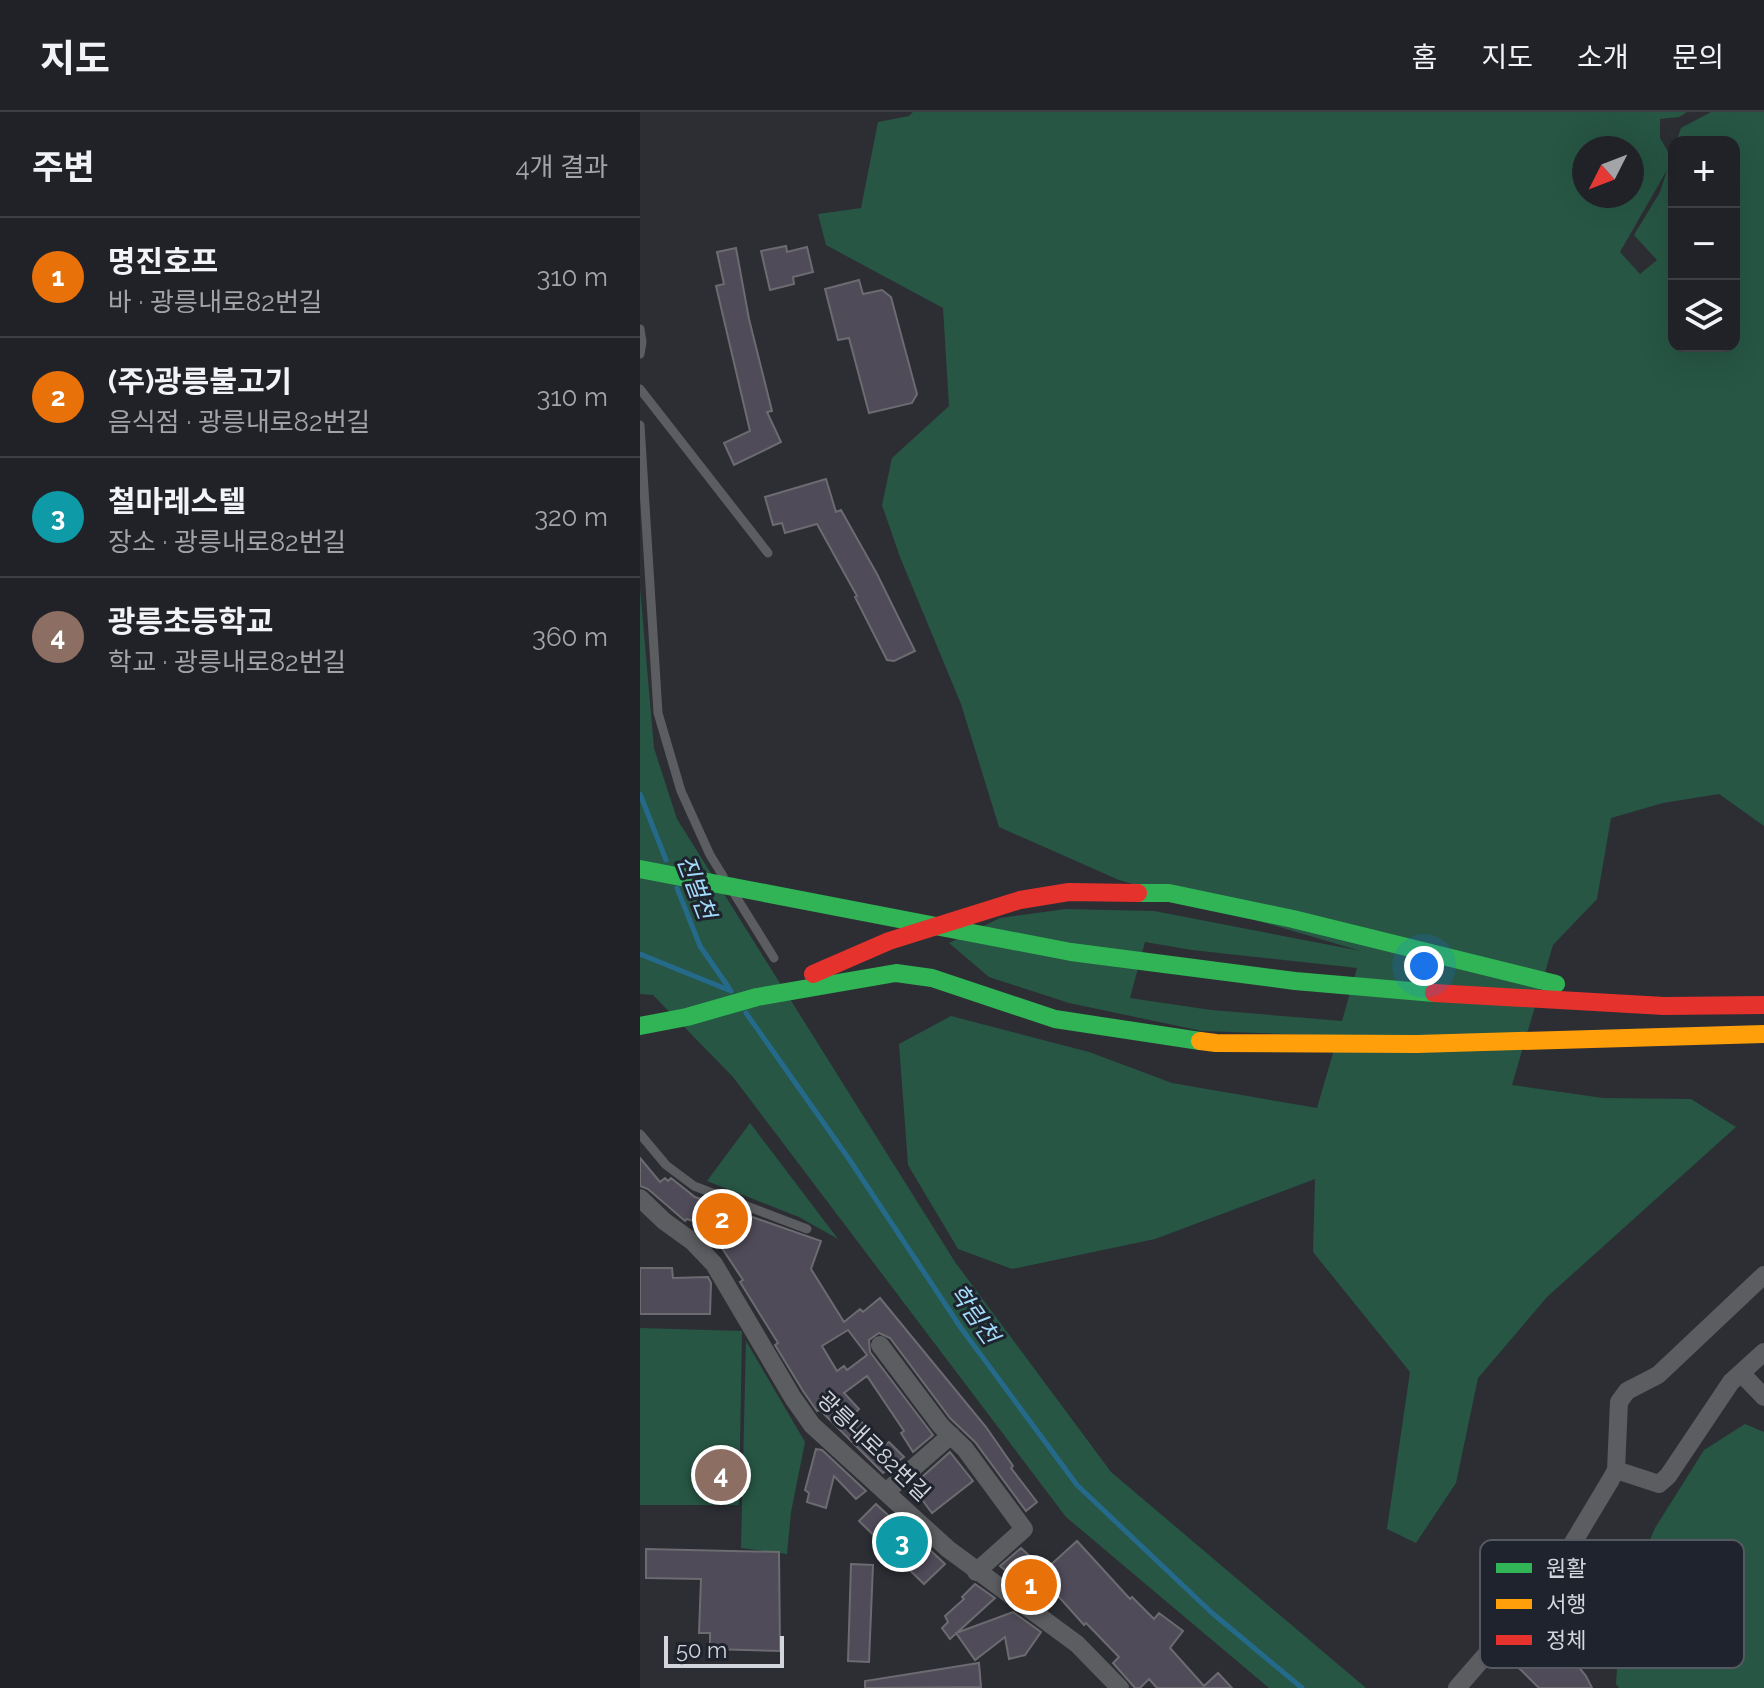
<!DOCTYPE html>
<html lang="ko">
<meta charset="utf-8">
<style>
body{margin:0;font-family:Raleway,"Noto Sans KR",sans-serif;background:#292a2f;color:#f1f3f6}
.controls{position:absolute;right:24px;top:24px;display:grid;overflow:hidden;border-radius:16px;box-shadow:0 8px 32px #0002}
.controls button{width:72px;height:72px;display:grid;place-items:center;padding:0;border:0;border-bottom:2px solid #3e3f44;background:#212227;color:#f1f3f6;font:40px sans-serif}
.compass{position:absolute;left:932px;top:24px;width:72px;height:72px;border-radius:50%;background:#212227;box-shadow:0 8px 32px #0002;rotate:228deg}
.scale{position:absolute;left:24px;bottom:20px;width:120px;box-sizing:border-box;padding-left:8px;border:4px solid #d3d6dd;border-top:0;font-size:22px;line-height:28px;white-space:nowrap;color:#d3d6dd;-webkit-text-stroke:6px #1f232d;paint-order:stroke}
.you{position:absolute;left:784px;top:854px;width:28px;height:28px;margin:-20px;border:6px solid #fff;border-radius:50%;background:#1a73e8;box-shadow:0 0 0 12px #1a73e833}
.badge{display:grid;place-items:center;width:52px;height:52px;border-radius:50%;background:#999ba2;color:#fff;font-size:26px;font-weight:700}
.pin{position:absolute;translate:-50% -50%;border:4px solid #fff;box-shadow:0 2px 8px #0006}
.list{margin:0;padding:0;list-style:none}
h2{display:flex;justify-content:space-between;align-items:center;height:104px;margin:0;padding:0 32px;font-size:34px}
h2 small{font-size:26px;font-weight:400;color:#a2a4a7}
.list li{display:grid;grid-template-columns:52px 1fr auto;gap:24px;align-items:center;box-sizing:border-box;height:120px;padding:0 32px;border-top:2px solid #3e3f44}
.list b{display:block;font-size:30px;white-space:nowrap}
.list p{margin:0;font-size:26px;white-space:nowrap;color:#a2a4a7}
.list em{font-size:26px;font-style:normal;color:#a2a4a7}
.icon{flex:none;width:44px;height:44px;fill:none;stroke:currentColor;stroke-width:2;stroke-linecap:round;stroke-linejoin:round}
.map{position:relative;flex:none;width:1124px;height:1576px;overflow:hidden}
header{display:flex;align-items:center;gap:48px;box-sizing:border-box;height:112px;padding:0 40px;background:#212227;border-bottom:2px solid #3e3f44}
header strong{font-size:38px}
nav{display:flex;gap:44px;margin-inline-start:auto;font-size:28px}
main{display:flex}
aside{flex:1;background:#212227}
.map>svg:first-child{display:block}
</style>
<header>
<strong>지도</strong>
<nav><a>홈</a><a>지도</a><a>소개</a><a>문의</a></nav>
</header>
<main>
<aside>
<h2>주변<small>4개 결과</small></h2>
<ul class="list">
<li><span class="badge" style="background:#e8710a">1</span><div><b>명진호프</b><p>바 · 광릉내로82번길</p></div><em>310 m</em></li>
<li><span class="badge" style="background:#e8710a">2</span><div><b>(주)광릉불고기</b><p>음식점 · 광릉내로82번길</p></div><em>310 m</em></li>
<li><span class="badge" style="background:#0f9aa8">3</span><div><b>철마레스텔</b><p>장소 · 광릉내로82번길</p></div><em>320 m</em></li>
<li><span class="badge" style="background:#8d6e63">4</span><div><b>광릉초등학교</b><p>학교 · 광릉내로82번길</p></div><em>360 m</em></li>
</ul>
</aside>
<div class="map">
<svg width="1124" height="1576" viewBox="0 0 1124 1576">
<rect width="100%" height="100%" fill="#2c2e34"/>
<path fill="#275644" fill-rule="evenodd" d="M 273,0 L 1047,0 L 1039,5 L 1020,7 L 1020,26 L 1031,45 L 1034,38 L 1034,234 L 1094,234 L 1094,30 L 1036,30 L 1041,16 L 1071,0 L 1124,0 L 1124,714 L 1079,682 L 1023,691 L 971,706 L 957,787 L 913,833 L 872,973 L 963,986 L 1051,987 L 1096,1015 L 907,1185 L 838,1266 L 816,1371 L 776,1431 L 747,1417 L 770,1260 L 673,1140 L 675,1067 L 515,1127 L 372,1157 L 318,1137 L 268,1053 L 259,932 L 311,904 L 449,940 L 532,971 L 677,996 L 698,924 L 562,919 L 429,891 L 349,865 L 309,831 L 360,806 L 426,797 L 514,799 L 721,839 L 479,768 L 359,715 L 321,592 L 260,445 L 242,393 L 252,346 L 309,294 L 303,196 L 186,133 L 178,102 L 221,96 L 238,10 L 269,4 ZM 944,36 L 992,36 L 992,84 L 944,84 ZM 1027,58 L 1020,80 L 994,123 L 1017,148 L 1000,162 L 980,140 ZM 505,830 L 552,838 L 717,856 L 702,909 L 571,898 L 490,886 Z
M 0,476 L 14,636 L 37,707 L 315,1150 L 471,1360 L 726,1576 L 629,1576 L 426,1405 L 93,965 L 13,883 L 0,882 Z
M 110,1011 L 198,1127 L 159,1105 L 67,1069 Z
M 0,1216 L 102,1219 L 99,1393 L 0,1393 Z
M 106,1229 L 165,1330 L 151,1400 L 147,1442 L 101,1436 Z
M 1105,1312 L 1124,1320 L 1124,1576 L 979,1576 L 976,1572 L 981,1495 L 1015,1416 L 1064,1338 Z"/>
<g fill="none" stroke-linecap="round" stroke-linejoin="round">
<path stroke="#266a8b" stroke-width="5" d="M 0,682 L 26,748
M 37,776 L 60,834 L 89,876
M 0,842 L 91,879
M 106,901 L 209,1047 L 321,1216 L 437,1373 L 571,1500 L 662,1576"/>
</g>
<path fill="#504b59" stroke="#6b6b70" stroke-width="2" fill-rule="evenodd" d="M 146,134 L 147,140 L 167,135 L 173,160 L 153,165 L 154,172 L 130,178 L 121,139 Z
M 96,136 L 109,207 L 132,299 L 127,300 L 141,330 L 94,353 L 84,331 L 110,319 L 76,174 L 84,172 L 77,140 Z
M 219,168 L 223,182 L 242,178 L 251,185 L 277,282 L 272,291 L 229,301 L 209,226 L 198,228 L 185,177 Z
M 186,367 L 196,400 L 201,398 L 237,462 L 275,539 L 254,549 L 247,548 L 215,485 L 217,484 L 177,412 L 145,421 L 142,411 L 133,413 L 125,385 Z
M 0,1046 L 20,1070 L 25,1066 L 28,1069 L 31,1066 L 55,1085 L 181,1129 L 171,1157 L 204,1210 L 220,1197 L 223,1200 L 240,1186 L 346,1315 L 373,1354 L 371,1356 L 397,1390 L 386,1399 L 335,1330 L 310,1306 L 250,1226 L 239,1221 L 229,1228 L 230,1240 L 293,1323 L 273,1340 L 261,1321 L 264,1319 L 227,1264 L 204,1281 L 219,1297 L 214,1302 L 229,1318 L 246,1332 L 249,1330 L 264,1345 L 243,1361 L 180,1298 L 177,1299 L 163,1279 L 135,1233 L 138,1231 L 100,1170 L 103,1168 L 72,1121 L 76,1117 L 47,1107 L 45,1109 L 8,1077 L 0,1074 ZM 208,1218 L 227,1243 L 207,1258 L 204,1254 L 197,1259 L 182,1234 Z
M 0,1156 L 32,1156 L 33,1166 L 68,1165 L 71,1171 L 70,1202 L 0,1202 Z
M 176,1337 L 182,1338 L 226,1379 L 216,1387 L 194,1364 L 186,1396 L 167,1390 L 169,1381 L 165,1378 Z
M 310,1340 L 333,1369 L 292,1401 L 272,1374 Z
M 236,1392 L 250,1405 L 253,1403 L 305,1452 L 284,1472 L 219,1409 Z
M 437,1429 L 490,1487 L 492,1485 L 514,1507 L 519,1501 L 543,1519 L 530,1536 L 564,1574 L 578,1561 L 592,1576 L 517,1576 L 509,1567 L 500,1576 L 495,1576 L 473,1551 L 479,1545 L 446,1511 L 444,1513 L 411,1476 L 401,1488 L 360,1454 L 381,1436 L 405,1458 Z
M 6,1437 L 139,1440 L 140,1539 L 70,1537 L 70,1521 L 59,1521 L 61,1467 L 6,1466 Z
M 211,1452 L 233,1453 L 229,1550 L 208,1549 Z
M 335,1472 L 355,1486 L 310,1527 L 302,1516 L 308,1510 L 305,1504 L 324,1487 L 322,1485 Z
M 373,1500 L 401,1520 L 385,1543 L 369,1547 L 365,1525 L 335,1548 L 316,1521 Z
M 884,1517 L 905,1523 L 930,1539 L 929,1543 L 946,1564 L 952,1576 L 899,1576 L 881,1558 L 861,1543 Z
M 339,1551 L 341,1575 L 225,1576 L 225,1569 Z"/>
<g fill="none" stroke-linecap="round" stroke-linejoin="round">
<path stroke="#5b5d61" stroke-width="9" d="M 0,217 L 2,230 L 0,242
M 0,277 L 128,441
M 0,313 L 18,601 L 41,679 L 70,743 L 83,764
M 95,783 L 134,846
M 0,1022 L 26,1053 L 54,1074 L 167,1117"/>
<path stroke="#5b5d61" stroke-width="18" d="M 0,1086 L 24,1109 L 53,1130 L 74,1152 L 153,1286 L 172,1313 L 308,1437 L 437,1532 L 480,1576
M 240,1233 L 301,1314 L 325,1337 L 384,1417 L 336,1460
M 1101,1261 L 1124,1285
M 976,1358 L 1019,1372 L 1028,1364 L 1091,1270 L 1124,1240
M 247,1379 L 311,1323
M 817,1576 L 910,1469 L 970,1369 L 976,1358 L 979,1290 L 987,1279 L 1018,1263 L 1124,1163"/>
<path stroke="#30b455" stroke-width="18" d="M 0,757 L 431,840 L 655,869 L 794,881
M 498,781 L 529,781 L 653,807 L 916,872
M 0,914 L 47,905 L 117,885 L 256,861 L 292,866 L 415,907 L 560,929"/>
<path stroke="#ff9f0a" stroke-width="18" d="M 560,929 L 576,931 L 777,932 L 1124,922"/>
<path stroke="#e5322d" stroke-width="18" d="M 173,862 L 249,829 L 380,788 L 429,780 L 498,781
M 794,881 L 1024,894 L 1124,893"/>
</g>
<g text-anchor="middle" stroke-width="6" stroke-linejoin="round" paint-order="stroke">
<g font-size="22" fill="#d3d6dd" stroke="#1f232d">
<text transform="translate(234 1334) rotate(44)" y="8">광릉내로82번길</text>
</g>
<g font-size="24" font-style="italic" fill="#a2dafa" stroke="#1f232d">
<text transform="translate(56 775) rotate(69)" y="8">진벌천</text>
<text transform="translate(334 1202) rotate(55)" y="8">학림천</text>
</g>
</g>
<rect x="840" y="1428" width="264" height="128" rx="12" fill="#1f232d" stroke="#555962" stroke-width="2"/>
<rect x="856" y="1451" width="36" height="10" fill="#30b455"/>
<rect x="856" y="1487" width="36" height="10" fill="#ff9f0a"/>
<rect x="856" y="1523" width="36" height="10" fill="#e5322d"/>
<g font-size="22" fill="#d3d6dd">
<text x="906" y="1464">원활</text>
<text x="906" y="1500">서행</text>
<text x="906" y="1536">정체</text>
</g>
</svg>
<div class="controls">
<button>+</button>
<button>−</button>
<button><svg class="icon" aria-label="layers" viewBox="0 0 24 24"><path d="M12 4l9 5-9 5-9-5zM3 14l9 5 9-5"/></svg></button>
</div>
<svg class="compass" viewBox="-18 -18 36 36"><path d="M0-13l5 13h-10z" fill="#e53935"/><path d="M0 13l5-13h-10z" fill="#a2a4a7"/></svg>
<div class="scale">50 m</div>
<div class="you"></div>
<div class="pin badge" style="left:391px;top:1473px;background:#e8710a">1</div>
<div class="pin badge" style="left:82px;top:1107px;background:#e8710a">2</div>
<div class="pin badge" style="left:262px;top:1430px;background:#0f9aa8">3</div>
<div class="pin badge" style="left:81px;top:1363px;background:#8d6e63">4</div>
</div>
</main>
